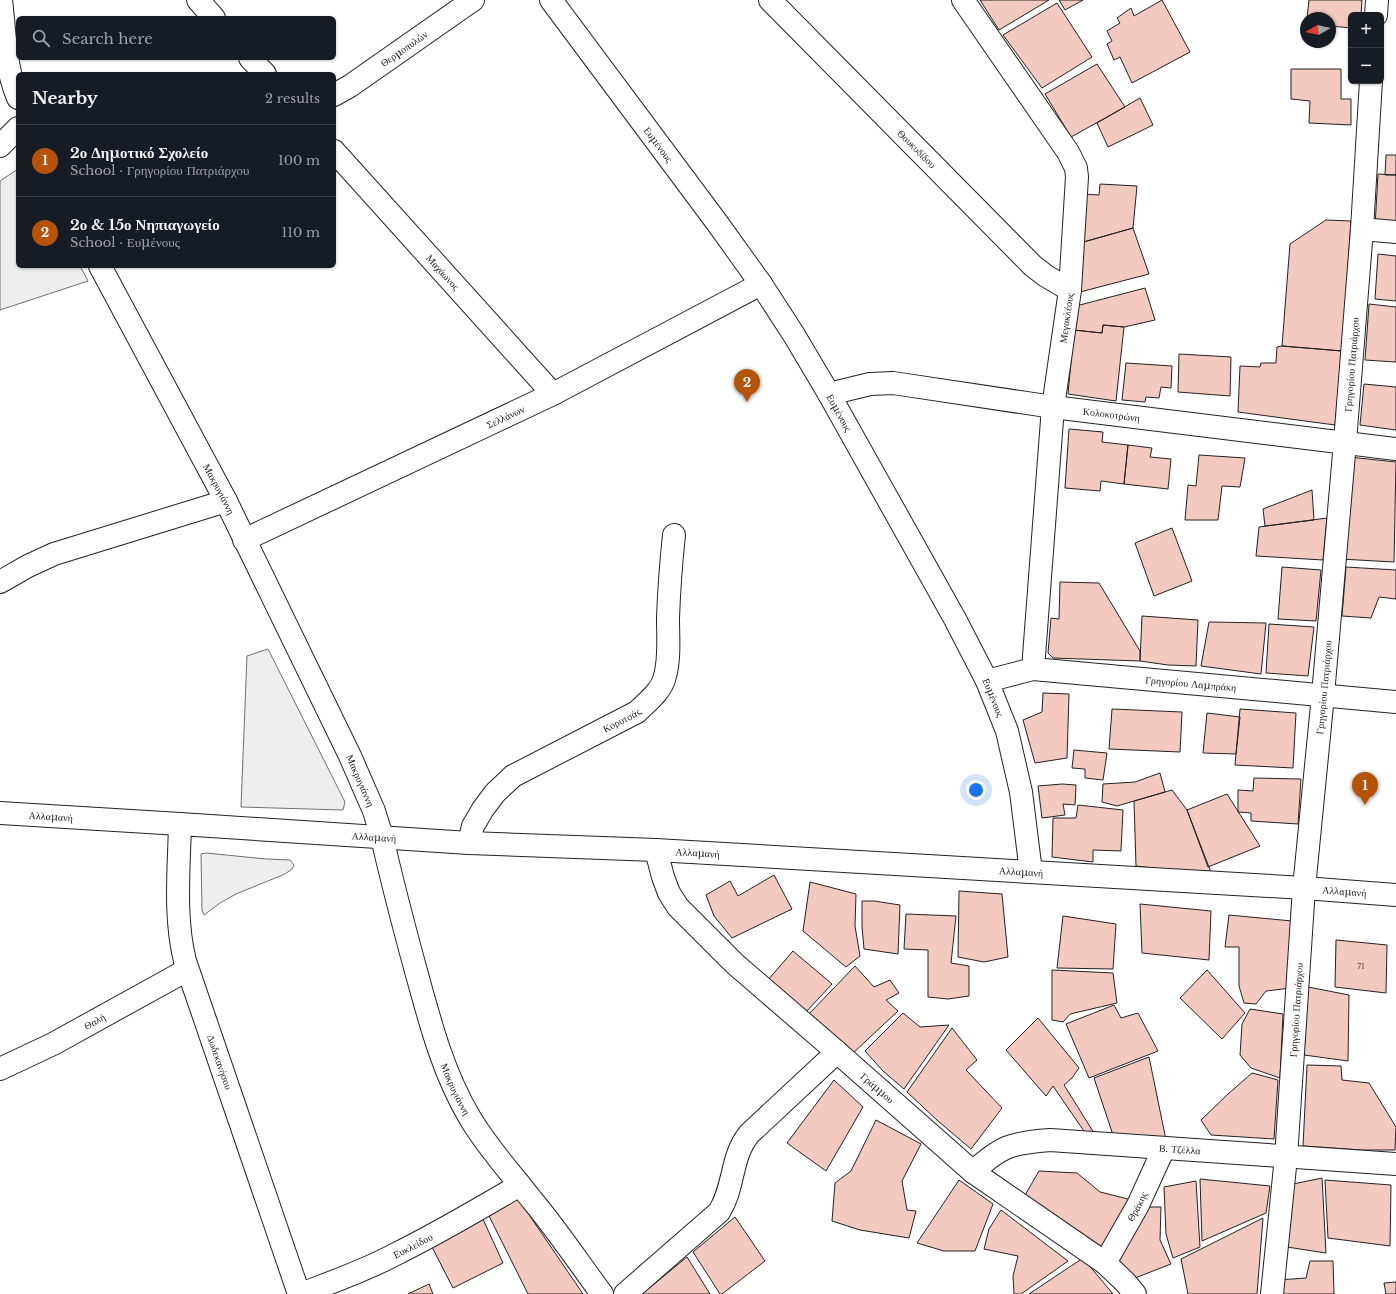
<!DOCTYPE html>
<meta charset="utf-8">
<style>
body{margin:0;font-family:"Libre Baskerville",serif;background:#20242c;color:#f1f3f6}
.controls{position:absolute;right:12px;top:12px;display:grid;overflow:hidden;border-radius:6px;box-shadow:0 1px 3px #0004}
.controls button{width:36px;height:36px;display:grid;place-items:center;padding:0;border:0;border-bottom:1px solid #363941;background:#171b24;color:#f1f3f6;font:20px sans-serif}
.compass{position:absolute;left:1300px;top:12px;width:36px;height:36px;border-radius:50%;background:#171b24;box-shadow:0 1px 3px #0004;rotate:261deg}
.you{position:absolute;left:976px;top:790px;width:14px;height:14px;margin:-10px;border:3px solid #fff;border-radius:50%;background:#1a73e8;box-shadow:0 0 0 6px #1a73e833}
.badge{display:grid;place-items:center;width:26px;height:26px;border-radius:50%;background:#b45309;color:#fff;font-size:13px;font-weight:700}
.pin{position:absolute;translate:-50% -33px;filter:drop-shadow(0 1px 2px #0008)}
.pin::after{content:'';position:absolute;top:21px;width:14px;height:12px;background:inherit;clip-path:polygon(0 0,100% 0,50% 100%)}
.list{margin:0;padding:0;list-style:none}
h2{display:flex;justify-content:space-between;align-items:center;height:52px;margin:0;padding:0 16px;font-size:17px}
h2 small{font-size:13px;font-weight:400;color:#9ea1a6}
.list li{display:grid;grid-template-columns:26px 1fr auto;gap:12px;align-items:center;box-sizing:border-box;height:72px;padding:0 16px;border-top:1px solid #363941}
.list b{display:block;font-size:15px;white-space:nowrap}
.list p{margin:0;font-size:13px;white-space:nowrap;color:#9ea1a6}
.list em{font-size:13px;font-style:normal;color:#9ea1a6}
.icon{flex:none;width:22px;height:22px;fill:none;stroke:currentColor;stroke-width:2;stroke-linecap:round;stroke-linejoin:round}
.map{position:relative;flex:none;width:1396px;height:1294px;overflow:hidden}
.search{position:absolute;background:#171b24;box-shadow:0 1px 3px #0004;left:16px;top:16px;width:320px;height:44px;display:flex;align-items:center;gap:10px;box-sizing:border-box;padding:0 14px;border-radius:6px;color:#9ea1a6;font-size:15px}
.panel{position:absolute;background:#171b24;box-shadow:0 1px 3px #0004;left:16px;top:72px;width:320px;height:196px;border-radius:6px}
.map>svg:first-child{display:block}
</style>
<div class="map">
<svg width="1396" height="1294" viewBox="0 0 1396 1294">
<rect width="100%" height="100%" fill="#fff"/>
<path fill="#eee" stroke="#6f6f6f" d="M 18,169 L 18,266 L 80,266 L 88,281 L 0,310 L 0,181 Z
M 268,649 L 345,802 L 343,810 L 241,807 L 247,656 Z
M 206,853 L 266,859 L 290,860 L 294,865 L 292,869 L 285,874 L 236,894 L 220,903 L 204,915 L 202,910 L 201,854 Z"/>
<path fill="#f3c9c0" stroke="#222" d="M 980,0 L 1049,0 L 999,30 Z
M 1059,0 L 1083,0 L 1065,10 Z
M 1162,0 L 1190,52 L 1132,83 L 1120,57 L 1114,60 L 1107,44 L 1112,41 L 1107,31 L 1120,23 L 1117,18 L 1131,8 L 1134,16 Z
M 1309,0 L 1362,0 L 1361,15 L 1351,15 L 1351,28 L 1330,26 L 1330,18 L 1307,18 Z
M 1057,3 L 1092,57 L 1042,88 L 1003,35 Z
M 1097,64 L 1125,107 L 1071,137 L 1045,94 Z
M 1291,69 L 1341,69 L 1341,99 L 1351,99 L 1351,125 L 1309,123 L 1310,101 L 1291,99 Z
M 1140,98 L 1153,125 L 1108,147 L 1097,123 Z
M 1386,155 L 1396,155 L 1396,175 L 1385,175 Z
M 1378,174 L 1396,175 L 1396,228 L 1375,227 Z
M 1100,184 L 1137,186 L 1133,228 L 1080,243 L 1082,194 L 1099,195 Z
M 1326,220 L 1351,221 L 1342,351 L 1282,346 L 1290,244 Z
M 1133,228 L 1149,274 L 1080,292 L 1080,243 Z
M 1378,254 L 1396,256 L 1396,301 L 1375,299 Z
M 1145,288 L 1155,320 L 1124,327 L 1103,325 L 1102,333 L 1074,330 L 1076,306 Z
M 1369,304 L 1396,307 L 1396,362 L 1365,360 Z
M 1103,325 L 1124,327 L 1116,401 L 1068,394 L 1074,330 L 1102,333 Z
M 1282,346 L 1342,351 L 1335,425 L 1238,412 L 1240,366 L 1260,367 L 1261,363 L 1276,363 L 1277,347 Z
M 1179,354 L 1231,357 L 1230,396 L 1178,392 Z
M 1126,363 L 1172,366 L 1171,388 L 1161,387 L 1159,398 L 1146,397 L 1145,402 L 1122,400 Z
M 1364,384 L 1396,387 L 1396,430 L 1360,425 Z
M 1069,429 L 1103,432 L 1102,442 L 1128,445 L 1124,484 L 1101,481 L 1100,491 L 1065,488 Z
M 1128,445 L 1152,448 L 1150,457 L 1171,459 L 1168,489 L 1124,484 Z
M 1199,455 L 1245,458 L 1240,487 L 1222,486 L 1218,520 L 1185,520 L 1188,485 L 1196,486 Z
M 1349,457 L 1396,462 L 1394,562 L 1340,559 Z
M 1312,490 L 1314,520 L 1265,526 L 1263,509 Z
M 1327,518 L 1323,560 L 1256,556 L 1259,527 Z
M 1172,528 L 1192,581 L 1154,596 L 1135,543 Z
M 1282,567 L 1321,570 L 1316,621 L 1278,619 Z
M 1346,567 L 1396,570 L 1396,599 L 1379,597 L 1371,618 L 1342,616 Z
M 1060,582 L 1099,583 L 1140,651 L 1140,661 L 1053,658 L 1048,653 L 1051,618 L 1059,619 Z
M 1142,616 L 1198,620 L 1196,666 L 1168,665 L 1140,661 Z
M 1209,622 L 1266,623 L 1261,674 L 1201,666 Z
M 1269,624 L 1314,627 L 1308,676 L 1266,673 Z
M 1043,693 L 1069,694 L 1067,758 L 1035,763 L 1023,720 L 1042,712 Z
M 1112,709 L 1182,712 L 1180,752 L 1109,749 Z
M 1240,709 L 1296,713 L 1293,768 L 1235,765 Z
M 1207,713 L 1240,717 L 1236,754 L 1203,753 Z
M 1074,750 L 1107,753 L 1103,780 L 1085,778 L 1085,769 L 1072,768 Z
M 1160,773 L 1165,792 L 1117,806 L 1102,802 L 1103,784 L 1135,782 Z
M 1254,778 L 1301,779 L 1298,824 L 1251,821 L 1251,813 L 1238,812 L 1238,790 L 1253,791 Z
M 1062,784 L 1076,785 L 1075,805 L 1063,804 L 1065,815 L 1042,818 L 1038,786 Z
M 1172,790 L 1187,810 L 1212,875 L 1136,866 L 1134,801 Z
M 1227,794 L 1260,846 L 1208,867 L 1187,810 Z
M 1078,805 L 1123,810 L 1121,851 L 1093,850 L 1093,862 L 1052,857 L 1053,818 L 1076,818 Z
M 774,875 L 792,909 L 732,938 L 714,916 L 706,895 L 730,881 L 738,896 Z
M 810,882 L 856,894 L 855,926 L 860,956 L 846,967 L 803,931 Z
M 959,891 L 1002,894 L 1008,957 L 984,962 L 958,957 Z
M 862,901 L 874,901 L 900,905 L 898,954 L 864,949 L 862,926 Z
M 1140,904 L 1211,911 L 1209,960 L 1142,953 Z
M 906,914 L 956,916 L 951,963 L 969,966 L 969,996 L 948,999 L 928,997 L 928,950 L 904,949 Z
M 1229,915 L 1292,921 L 1291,988 L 1266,991 L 1256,1004 L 1244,1003 L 1239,986 L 1239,947 L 1225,947 Z
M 1063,916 L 1116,924 L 1113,969 L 1057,968 Z
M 1336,940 L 1387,945 L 1386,993 L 1335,987 Z
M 793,951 L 832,984 L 805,1013 L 767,981 Z
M 855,966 L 874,987 L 890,980 L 899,993 L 886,1000 L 898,1011 L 851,1055 L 808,1015 Z
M 1052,970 L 1113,973 L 1117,1003 L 1070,1014 L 1063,1022 L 1052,1020 Z
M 1207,970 L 1245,1013 L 1222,1039 L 1180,998 Z
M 1308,987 L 1349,995 L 1348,1061 L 1304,1055 Z
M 1114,1005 L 1121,1018 L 1138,1013 L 1158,1051 L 1089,1078 L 1066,1024 Z
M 1250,1009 L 1283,1014 L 1280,1078 L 1251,1068 L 1240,1055 L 1242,1024 Z
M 903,1013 L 920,1027 L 949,1025 L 904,1089 L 883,1071 L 865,1051 Z
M 1038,1018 L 1079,1068 L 1072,1078 L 1064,1085 L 1094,1133 L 1086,1134 L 1053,1086 L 1046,1096 L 1006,1050 Z
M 952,1028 L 977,1060 L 966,1070 L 1002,1108 L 971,1149 L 938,1121 L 907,1092 Z
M 1149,1057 L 1166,1140 L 1116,1144 L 1094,1078 Z
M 1307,1065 L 1341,1066 L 1342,1080 L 1369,1083 L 1396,1127 L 1395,1150 L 1362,1150 L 1303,1146 Z
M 1252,1073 L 1278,1080 L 1274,1139 L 1211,1135 L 1201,1120 L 1228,1094 Z
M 834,1080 L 863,1107 L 826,1171 L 787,1143 Z
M 876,1120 L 921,1144 L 902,1181 L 907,1210 L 916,1211 L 909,1238 L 860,1230 L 832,1221 L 835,1183 L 851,1171 Z
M 1039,1171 L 1077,1173 L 1100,1192 L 1136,1201 L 1107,1252 L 1021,1202 Z
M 1322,1178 L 1326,1253 L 1287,1247 L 1293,1184 Z
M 1200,1179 L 1270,1186 L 1266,1213 L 1202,1241 Z
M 959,1180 L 993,1204 L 975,1251 L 944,1251 L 917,1243 Z
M 1325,1180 L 1391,1185 L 1390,1246 L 1328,1238 Z
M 1196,1181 L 1200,1247 L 1173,1258 L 1166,1234 L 1164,1187 Z
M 517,1197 L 583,1294 L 528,1294 L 489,1216 Z
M 1141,1207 L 1161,1207 L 1160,1240 L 1171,1264 L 1135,1278 L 1115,1256 Z
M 1001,1210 L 1068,1261 L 1021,1294 L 1014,1294 L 1013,1276 L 1018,1256 L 984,1249 L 989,1229 Z
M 482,1217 L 503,1263 L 453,1288 L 430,1243 Z
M 735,1217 L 765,1261 L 722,1294 L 720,1294 L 693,1252 Z
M 1263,1218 L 1257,1294 L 1188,1294 L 1181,1259 Z
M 687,1257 L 710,1294 L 642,1294 Z
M 1083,1258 L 1113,1294 L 1029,1294 Z
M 1310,1261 L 1333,1261 L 1334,1294 L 1277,1294 L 1279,1280 L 1306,1278 Z
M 1396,1282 L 1396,1294 L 1386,1294 L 1384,1283 Z
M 429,1284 L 433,1294 L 408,1294 Z"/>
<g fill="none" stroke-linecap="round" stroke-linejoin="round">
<defs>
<g id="minor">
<path d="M 198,0 L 214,18"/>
<path id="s1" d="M 551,0 L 718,224 L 761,284 L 794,335 L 829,394 L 955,619 L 987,681 L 1007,731 L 1021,792 L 1031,872"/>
<path id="s2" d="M 770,0 L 1033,266 L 1046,276 L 1070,290"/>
<path d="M 963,0 L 1068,152 L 1076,168 L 1077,177 L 1070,290 L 1053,407 L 1033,669"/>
<path d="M 1376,15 L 1377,0"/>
<path d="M 250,58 L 265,74"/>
<path id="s3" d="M 334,95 L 350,86 L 473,0"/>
<path d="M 0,146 L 18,128"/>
<path id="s4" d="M 334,151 L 553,394"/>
<path d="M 1362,229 L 1396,232"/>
<path id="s5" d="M 829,394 L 870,384 L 893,383 L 1053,407 L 1396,449"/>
<path id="s6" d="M 244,540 L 553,394 L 761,284"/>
<path d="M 0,582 L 28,566 L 54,554 L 226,501"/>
<path id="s7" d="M 987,681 L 1033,669 L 1396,702"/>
<path id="s8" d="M 0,813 L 180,824"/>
<path id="s9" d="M 382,837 C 392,882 404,927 416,971 C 430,1022 443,1073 470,1118 C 487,1147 511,1173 532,1200 C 557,1230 579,1263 602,1294"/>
<path id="s10" d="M 469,843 L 473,826 L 483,809 L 495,793 L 513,776 L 637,712 C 647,702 662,691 665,676 C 670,658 668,637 668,618 C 669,590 671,563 674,535"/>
<path id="s11" d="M 656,850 L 663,877 L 669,893 L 678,907 L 735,964 L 837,1052 L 973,1172 L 1105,1263 L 1125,1282 L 1135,1294"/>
<path id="s12" d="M 0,1069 L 53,1044 L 187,970"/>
<path id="s13" d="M 973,1172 C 1001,1146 1011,1143 1050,1140 L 1396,1164"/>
<path id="s14" d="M 1105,1263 L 1138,1205 L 1164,1148"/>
<path id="s15" d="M 301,1294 C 332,1282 364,1271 394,1255 C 437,1234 479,1209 520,1185"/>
<path d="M 625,1294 L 719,1212 C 735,1187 730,1158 749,1134 L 837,1052"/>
<path id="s16" d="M 1272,1294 L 1286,1157 L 1304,888 L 1323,695 L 1345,442 L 1362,229 L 1371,81"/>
</g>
<g id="tertiary">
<path d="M 1,0 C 5,32 5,68 18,98"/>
<path id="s17" d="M 100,266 L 226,501 L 350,756 L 374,811 L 382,837"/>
<path id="s18" d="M 299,1294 L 185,961 C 174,917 179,869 180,824 L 469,843 L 656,850 L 1304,888 L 1396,895"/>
</g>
</defs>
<use href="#minor" stroke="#222" stroke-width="24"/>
<use href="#tertiary" stroke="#222" stroke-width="24"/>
<use href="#minor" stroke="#fff" stroke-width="22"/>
<use href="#tertiary" stroke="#fff" stroke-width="22"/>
</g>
<g text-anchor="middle" stroke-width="3" stroke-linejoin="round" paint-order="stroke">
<g font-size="8" fill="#564c4a">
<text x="1361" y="969">71</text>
</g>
<g font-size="10" fill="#222" stroke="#fff">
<text dy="4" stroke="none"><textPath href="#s3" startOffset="84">Θερμοπυλών</textPath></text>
<text dy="4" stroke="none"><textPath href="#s1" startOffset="180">Ευμένους</textPath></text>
<text dy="4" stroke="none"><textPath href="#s2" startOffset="209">Θουκυδίδου</textPath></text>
<text dy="4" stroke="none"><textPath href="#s4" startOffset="163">Μαχάωνος</textPath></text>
<text transform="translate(1066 318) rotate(-82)" y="4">Μεγακλέους</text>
<text dy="4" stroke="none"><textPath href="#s16" startOffset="933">Γρηγορίου Πατριάρχου</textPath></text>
<text dy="4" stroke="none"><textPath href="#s1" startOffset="504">Ευμένους</textPath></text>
<text dy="4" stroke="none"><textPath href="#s5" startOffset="286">Κολοκοτρώνη</textPath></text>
<text dy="4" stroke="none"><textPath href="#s6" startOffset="289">Σελλάνων</textPath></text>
<text dy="4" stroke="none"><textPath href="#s17" startOffset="253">Μακρυγιάννη</textPath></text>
<text dy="4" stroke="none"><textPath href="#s7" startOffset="206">Γρηγορίου Λαμπράκη</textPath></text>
<text dy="4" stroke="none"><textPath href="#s16" startOffset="609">Γρηγορίου Πατριάρχου</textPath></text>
<text dy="4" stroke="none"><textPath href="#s1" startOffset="828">Ευμένους</textPath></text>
<text dy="4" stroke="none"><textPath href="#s10" startOffset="204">Κορυτσάς</textPath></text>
<text dy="4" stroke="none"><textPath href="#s17" startOffset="577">Μακρυγιάννη</textPath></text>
<text dy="4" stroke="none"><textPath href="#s8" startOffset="51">Αλλαμανή</textPath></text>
<text dy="4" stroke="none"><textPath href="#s18" startOffset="684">Αλλαμανή</textPath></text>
<text dy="4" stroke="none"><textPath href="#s18" startOffset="1008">Αλλαμανή</textPath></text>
<text dy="4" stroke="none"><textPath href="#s18" startOffset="1332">Αλλαμανή</textPath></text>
<text dy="4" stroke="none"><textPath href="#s18" startOffset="1656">Αλλαμανή</textPath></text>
<text dy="4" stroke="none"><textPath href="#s16" startOffset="285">Γρηγορίου Πατριάρχου</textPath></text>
<text dy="4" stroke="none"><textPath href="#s12" startOffset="106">Θαλή</textPath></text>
<text transform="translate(220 1062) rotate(71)" y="4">Δωδεκανήσου</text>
<text dy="4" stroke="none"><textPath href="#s11" startOffset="331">Γράμμου</textPath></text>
<text dy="4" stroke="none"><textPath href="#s9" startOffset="263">Μακρυγιάννη</textPath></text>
<text dy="4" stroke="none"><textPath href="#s13" startOffset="216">Β. Τζέλλα</textPath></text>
<text dy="4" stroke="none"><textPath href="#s14" startOffset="65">Θράκης</textPath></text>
<text dy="4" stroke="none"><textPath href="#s15" startOffset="122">Ευκλείδου</textPath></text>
</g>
</g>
</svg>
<div class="controls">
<button>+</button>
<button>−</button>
</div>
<svg class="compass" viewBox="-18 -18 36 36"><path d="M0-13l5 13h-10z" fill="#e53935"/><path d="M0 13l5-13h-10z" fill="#9ea1a6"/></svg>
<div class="you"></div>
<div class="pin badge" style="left:1365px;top:805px">1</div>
<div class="pin badge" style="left:747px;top:402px">2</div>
<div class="search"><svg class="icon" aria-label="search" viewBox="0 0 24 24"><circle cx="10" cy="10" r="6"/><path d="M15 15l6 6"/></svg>Search here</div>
<section class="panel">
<h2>Nearby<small>2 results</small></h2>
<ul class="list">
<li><span class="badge">1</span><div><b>2ο Δημοτικό Σχολείο</b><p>School · Γρηγορίου Πατριάρχου</p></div><em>100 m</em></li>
<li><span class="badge">2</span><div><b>2ο &amp; 15ο Νηπιαγωγείο</b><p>School · Ευμένους</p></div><em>110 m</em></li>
</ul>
</section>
</div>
